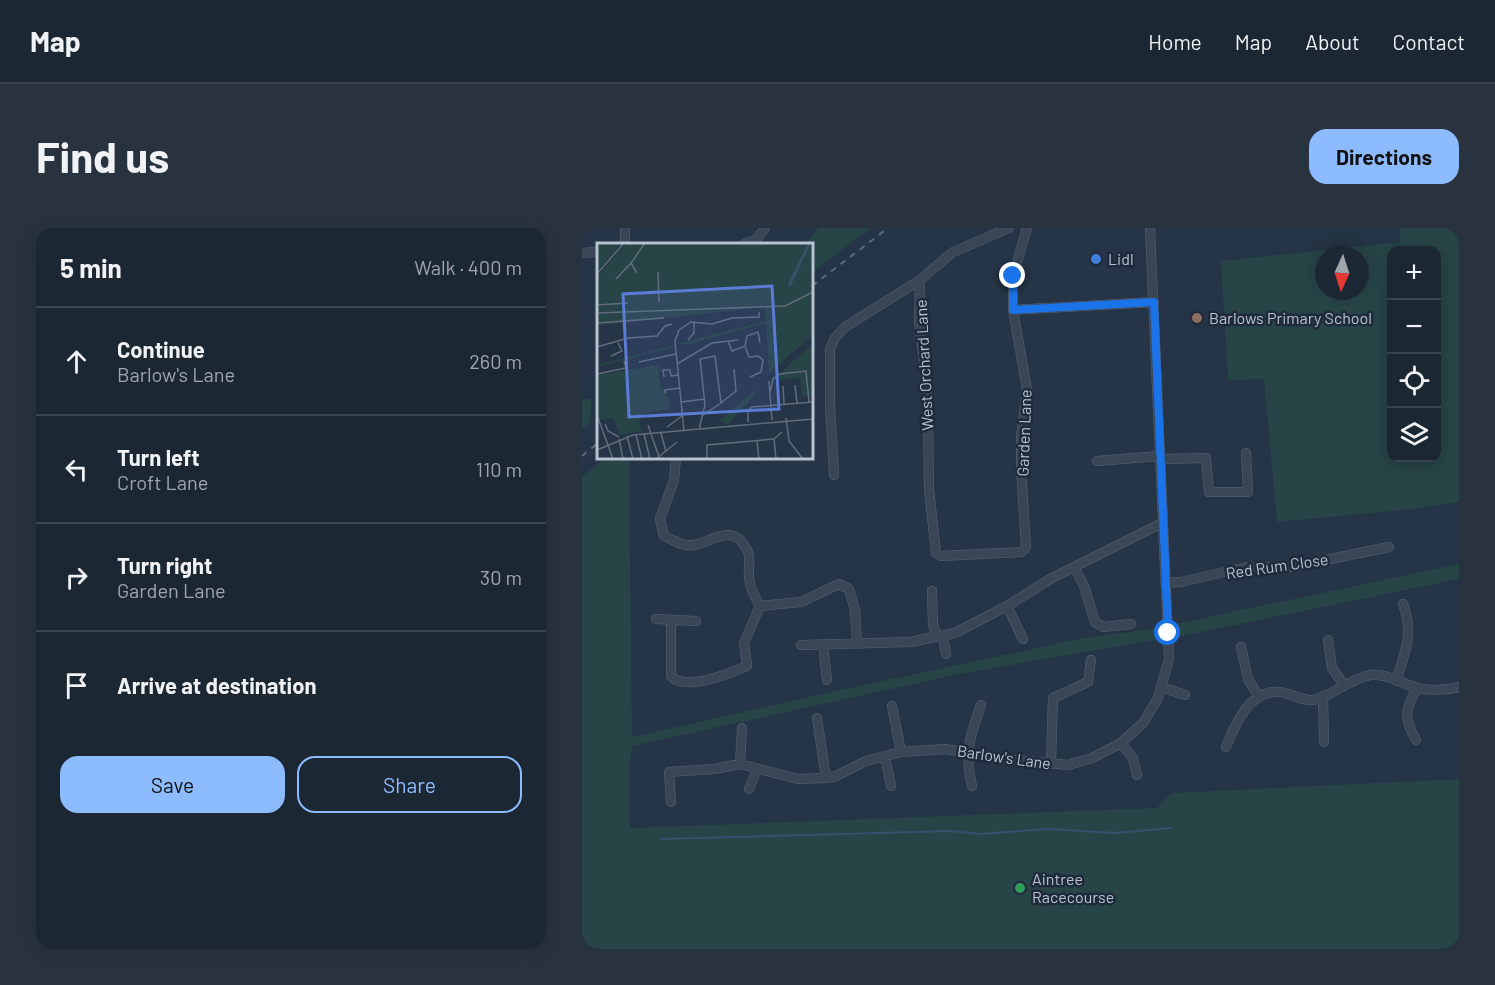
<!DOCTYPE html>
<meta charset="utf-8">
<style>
body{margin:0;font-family:Barlow,sans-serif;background:#293340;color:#f1f3f6}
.controls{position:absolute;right:18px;top:18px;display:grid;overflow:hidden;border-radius:12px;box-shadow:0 3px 15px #0003}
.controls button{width:54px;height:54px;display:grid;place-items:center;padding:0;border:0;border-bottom:2px solid #3a444f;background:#1c2734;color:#f1f3f6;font:30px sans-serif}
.compass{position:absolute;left:733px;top:18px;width:54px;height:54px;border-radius:50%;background:#1c2734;box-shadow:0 3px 15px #0003;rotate:183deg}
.stop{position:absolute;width:18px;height:18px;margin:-14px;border:4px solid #1a73e8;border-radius:50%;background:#fff}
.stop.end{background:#1a73e8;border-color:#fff;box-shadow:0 2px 6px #0008}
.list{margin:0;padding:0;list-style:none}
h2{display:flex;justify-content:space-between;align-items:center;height:78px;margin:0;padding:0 24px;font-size:26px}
h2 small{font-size:20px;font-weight:400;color:#a0a5ac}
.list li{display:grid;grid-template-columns:39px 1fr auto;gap:18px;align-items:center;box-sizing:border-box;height:108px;padding:0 24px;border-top:2px solid #3a444f}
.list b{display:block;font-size:22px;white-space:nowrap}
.list p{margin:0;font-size:20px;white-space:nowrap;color:#a0a5ac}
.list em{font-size:20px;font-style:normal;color:#a0a5ac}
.actions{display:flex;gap:12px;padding:18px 24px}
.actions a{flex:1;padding:14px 0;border:2px solid #8cbbff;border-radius:18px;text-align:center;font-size:21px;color:#8cbbff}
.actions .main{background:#8cbbff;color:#111}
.icon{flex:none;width:33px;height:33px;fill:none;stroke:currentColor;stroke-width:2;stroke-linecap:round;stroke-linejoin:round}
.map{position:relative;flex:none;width:877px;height:721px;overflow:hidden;border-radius:18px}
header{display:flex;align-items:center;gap:36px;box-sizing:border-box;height:84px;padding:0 30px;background:#1c2734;border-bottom:2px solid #3a444f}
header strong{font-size:28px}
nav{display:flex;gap:33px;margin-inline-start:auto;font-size:21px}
.intro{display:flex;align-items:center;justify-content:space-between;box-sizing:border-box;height:144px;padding:0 36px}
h1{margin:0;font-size:42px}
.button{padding:15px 27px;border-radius:18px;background:#8cbbff;color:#111;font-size:21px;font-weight:700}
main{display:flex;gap:36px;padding:0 36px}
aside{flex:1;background:#1c2734;border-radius:18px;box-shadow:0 3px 15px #0003}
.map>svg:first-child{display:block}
</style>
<header>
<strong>Map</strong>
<nav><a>Home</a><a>Map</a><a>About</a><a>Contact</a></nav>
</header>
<div class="intro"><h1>Find us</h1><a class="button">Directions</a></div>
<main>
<aside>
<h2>5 min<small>Walk · 400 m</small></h2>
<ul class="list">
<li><svg class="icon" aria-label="ahead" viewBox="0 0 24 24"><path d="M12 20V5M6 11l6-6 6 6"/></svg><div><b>Continue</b><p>Barlow's Lane</p></div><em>260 m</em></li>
<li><svg class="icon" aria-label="left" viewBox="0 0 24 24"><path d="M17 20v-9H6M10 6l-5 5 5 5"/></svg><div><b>Turn left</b><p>Croft Lane</p></div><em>110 m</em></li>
<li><svg class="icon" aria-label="right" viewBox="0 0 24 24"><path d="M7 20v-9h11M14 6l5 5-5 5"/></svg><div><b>Turn right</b><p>Garden Lane</p></div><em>30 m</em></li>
<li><svg class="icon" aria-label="arrive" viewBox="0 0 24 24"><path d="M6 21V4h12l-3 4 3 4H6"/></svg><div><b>Arrive at destination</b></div></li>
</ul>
<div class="actions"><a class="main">Save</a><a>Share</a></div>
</aside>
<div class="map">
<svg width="877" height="721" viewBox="0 0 877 721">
<rect width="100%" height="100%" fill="#253446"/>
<path fill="#274447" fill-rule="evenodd" d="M 237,0 L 288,0 L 230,45 L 230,16 L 222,16 Z
M 817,0 L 877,0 L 877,274 L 832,281 L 695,294 L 682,151 L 646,152 L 639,33 L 818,14 ZM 810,22 L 854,22 L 854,230 L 810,230 ZM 742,27 L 778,27 L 778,63 L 742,63 Z
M 0,171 L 9,171 L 8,195 L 0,201 Z
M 24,230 L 47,230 L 50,509 L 258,462 L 507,409 L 578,400 L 580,411 L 382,445 L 50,518 L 47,541 L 48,600 L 575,580 L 589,565 L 877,551 L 877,721 L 0,721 L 0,248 Z
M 877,336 L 877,351 L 590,410 L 589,397 Z"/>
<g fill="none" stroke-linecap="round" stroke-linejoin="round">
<path stroke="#38506e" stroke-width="2" d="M 79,611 L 368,603 L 398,606 L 466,601 L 533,605 L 589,600"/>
<defs>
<path id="street" d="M 43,0 L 43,16
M 427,0 L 371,24 L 338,52 L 337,94 L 343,139 L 346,182 L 347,261 L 354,325 L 359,328 L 440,324 L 444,319 L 439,240 L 439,209 L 445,161 L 431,82 L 431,48 L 445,0
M 163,16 L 174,12 L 183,0
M 0,25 L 16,24
M 431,82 L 572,74
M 94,230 L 92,252 L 78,291 L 82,308 C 89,311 97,316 104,317 C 125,321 150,288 166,324 C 169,331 166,340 167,347 C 167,359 173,369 178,378
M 578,231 L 624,230 L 627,264 L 666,264 L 664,225
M 515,233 L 577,228
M 252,247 L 248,176 L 248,121 L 253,110 L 263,99 L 338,52
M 492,339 L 502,358 L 513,394 L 521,399 L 549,396
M 583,355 L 599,354 L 664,339 L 709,339 L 807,319
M 350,363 L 351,396 L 355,409
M 425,378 L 441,411
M 74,391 L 114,393
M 89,392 L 89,448 C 102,464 149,445 165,438 L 162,415 L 178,378 L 219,374 L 257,356 L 267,361 L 273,382 L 275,414
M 361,409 L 364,426
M 746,412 L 750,440 L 762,457
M 241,416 L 245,452
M 219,417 L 328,414 L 373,405 L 425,378 L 470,350 L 580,295
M 659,419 L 666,451 L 677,469
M 814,453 C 823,425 832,405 821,376
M 579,459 L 603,467
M 741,468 L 742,514
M 310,478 L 319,524
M 235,490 L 244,550
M 834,512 C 821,489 823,482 835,460
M 539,515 L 551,530 L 555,547
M 644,519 C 653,497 667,461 698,464 C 708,465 718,472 729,472 C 746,471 767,451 788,447 C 805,445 820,456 836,460 C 849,463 864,462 877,459
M 303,529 L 309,558
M 158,536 L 160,500
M 469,536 L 471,470 L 506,454 L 509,432
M 390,558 C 382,525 388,508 399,477
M 167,561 L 175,541
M 89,574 L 87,544 L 132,541 L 158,536 L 216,551 L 244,550 L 254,548 L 284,533 L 319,524 L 363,521 L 433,532 L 486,537 L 510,530 L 539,515 L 561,495 L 576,470 L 587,431 L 568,0"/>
</defs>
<use href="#street" stroke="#596472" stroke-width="10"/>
<use href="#street" stroke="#3a4655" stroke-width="9"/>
<path stroke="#5c6a7c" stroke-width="2" stroke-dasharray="6 6" stroke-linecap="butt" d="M 230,58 L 306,0
M 0,228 L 16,215"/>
</g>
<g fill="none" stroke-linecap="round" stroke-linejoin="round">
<path stroke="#1a73e8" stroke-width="8" d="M 431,48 L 431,82 L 572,74 L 586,405"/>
</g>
<circle fill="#3f7fe0" stroke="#1f2b3b" stroke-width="2" cx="514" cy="31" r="6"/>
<circle fill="#8d6e63" stroke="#1f2b3b" stroke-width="2" cx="615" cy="90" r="6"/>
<circle fill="#2e9e5b" stroke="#1f2b3b" stroke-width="2" cx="438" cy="660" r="6"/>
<g text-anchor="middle" stroke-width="5" stroke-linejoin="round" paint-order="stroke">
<g font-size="16" fill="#b8c1ce" stroke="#1f2b3b" text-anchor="start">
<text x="526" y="37">Lidl</text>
<text x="627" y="96">Barlows Primary School</text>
<text x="450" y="657">Aintree<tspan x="450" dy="18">Racecourse</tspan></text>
</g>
<g font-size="16" fill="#b8c1ce" stroke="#1f2b3b">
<text transform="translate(342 137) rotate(-93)" y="6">West Orchard Lane</text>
<text transform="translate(442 205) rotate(-88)" y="6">Garden Lane</text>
<text transform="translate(695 338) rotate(-8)" y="6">Red Rum Close</text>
<text transform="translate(422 529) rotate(8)" y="6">Barlow's Lane</text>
</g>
</g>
<g transform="translate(15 15)">
<rect width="216" height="216" fill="#253446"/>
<path d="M 0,0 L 25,0 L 0,30 ZM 29,0 L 216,0 L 216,92 L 172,130 L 169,80 L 92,101 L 79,101 L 169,78 L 168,64 L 0,83 L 0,34 ZM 216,101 L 216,153 L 205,154 L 203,135 L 179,137 L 179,133 ZM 78,102 L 78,104 L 0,124 L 0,122 ZM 61,122 L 64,146 L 70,146 L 73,166 L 43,171 L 44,188 L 23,192 L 16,175 L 3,177 L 0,170 L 0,132 ZM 159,146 L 157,153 L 131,181 L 122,178 Z" fill="#274447"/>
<path fill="none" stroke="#38506e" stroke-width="3" d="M 192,43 L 212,1"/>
<path fill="none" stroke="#606c7c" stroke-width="1.5" d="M 61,29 L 62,59M 40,30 L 34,20 L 48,0M 0,31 L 27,0M 19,36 L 34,20M 0,62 L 31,60M 0,70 L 188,63 L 216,49M 0,80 L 67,75M 91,97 L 97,90 L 97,79M 131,98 L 135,108 L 148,103 L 150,93 L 161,89 L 163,100M 148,103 L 152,114 L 161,113 L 166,117 L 164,129 L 153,134M 0,104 L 31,95 L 60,93 L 68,83 L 75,81M 14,113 L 25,108 L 21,100M 42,119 L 79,111M 80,121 L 115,100 L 141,97M 0,131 L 29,125 L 27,118M 67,134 L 66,127 L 73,127 L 74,133 L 81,132M 172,138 L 175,177M 198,142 L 200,160M 186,143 L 187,161M 173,149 L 176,136 L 183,131 L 209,128 L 212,159M 68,150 L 68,147 L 83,145M 84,159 L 108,156M 124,160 L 139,148 L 137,126M 0,172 L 16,216M 189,175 L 192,198 L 206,216M 151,179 L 151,168 L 155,164 L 216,159M 8,181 L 11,188 L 22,194M 51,182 L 62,214M 70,184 L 85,173M 103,186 L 103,182 L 108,162 L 103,116 L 118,113 L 124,160 L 106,172M 87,188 L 78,98 L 82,87 L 94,79 L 115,81 L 135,75 L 162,74 L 162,69M 64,190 L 69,209M 47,191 L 53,216M 39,192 L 45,216M 30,193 L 36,216M 22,196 L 26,216M 160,198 L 162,216M 0,207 L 36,192 L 216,176M 59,216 L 80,199M 110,216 L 110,202 L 177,196M 179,216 L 177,196 L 185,189"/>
<path fill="#5b7cd4" fill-opacity="0.15" stroke="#5b7cd4" stroke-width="3" d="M 175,43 L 182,166 L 32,174 L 26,51 Z"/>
<rect width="216" height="216" fill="none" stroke="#b8c1ce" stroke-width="3"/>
</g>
</svg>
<div class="controls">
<button>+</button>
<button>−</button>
<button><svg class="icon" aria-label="locate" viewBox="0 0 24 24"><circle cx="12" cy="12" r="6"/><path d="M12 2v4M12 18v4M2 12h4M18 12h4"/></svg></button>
<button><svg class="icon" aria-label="layers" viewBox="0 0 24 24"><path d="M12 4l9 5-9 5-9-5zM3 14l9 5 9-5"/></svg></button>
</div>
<svg class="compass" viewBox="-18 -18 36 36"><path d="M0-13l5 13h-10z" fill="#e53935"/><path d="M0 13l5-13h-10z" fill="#a0a5ac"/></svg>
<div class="stop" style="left:586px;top:405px"></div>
<div class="stop end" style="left:431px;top:48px"></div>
</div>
</main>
